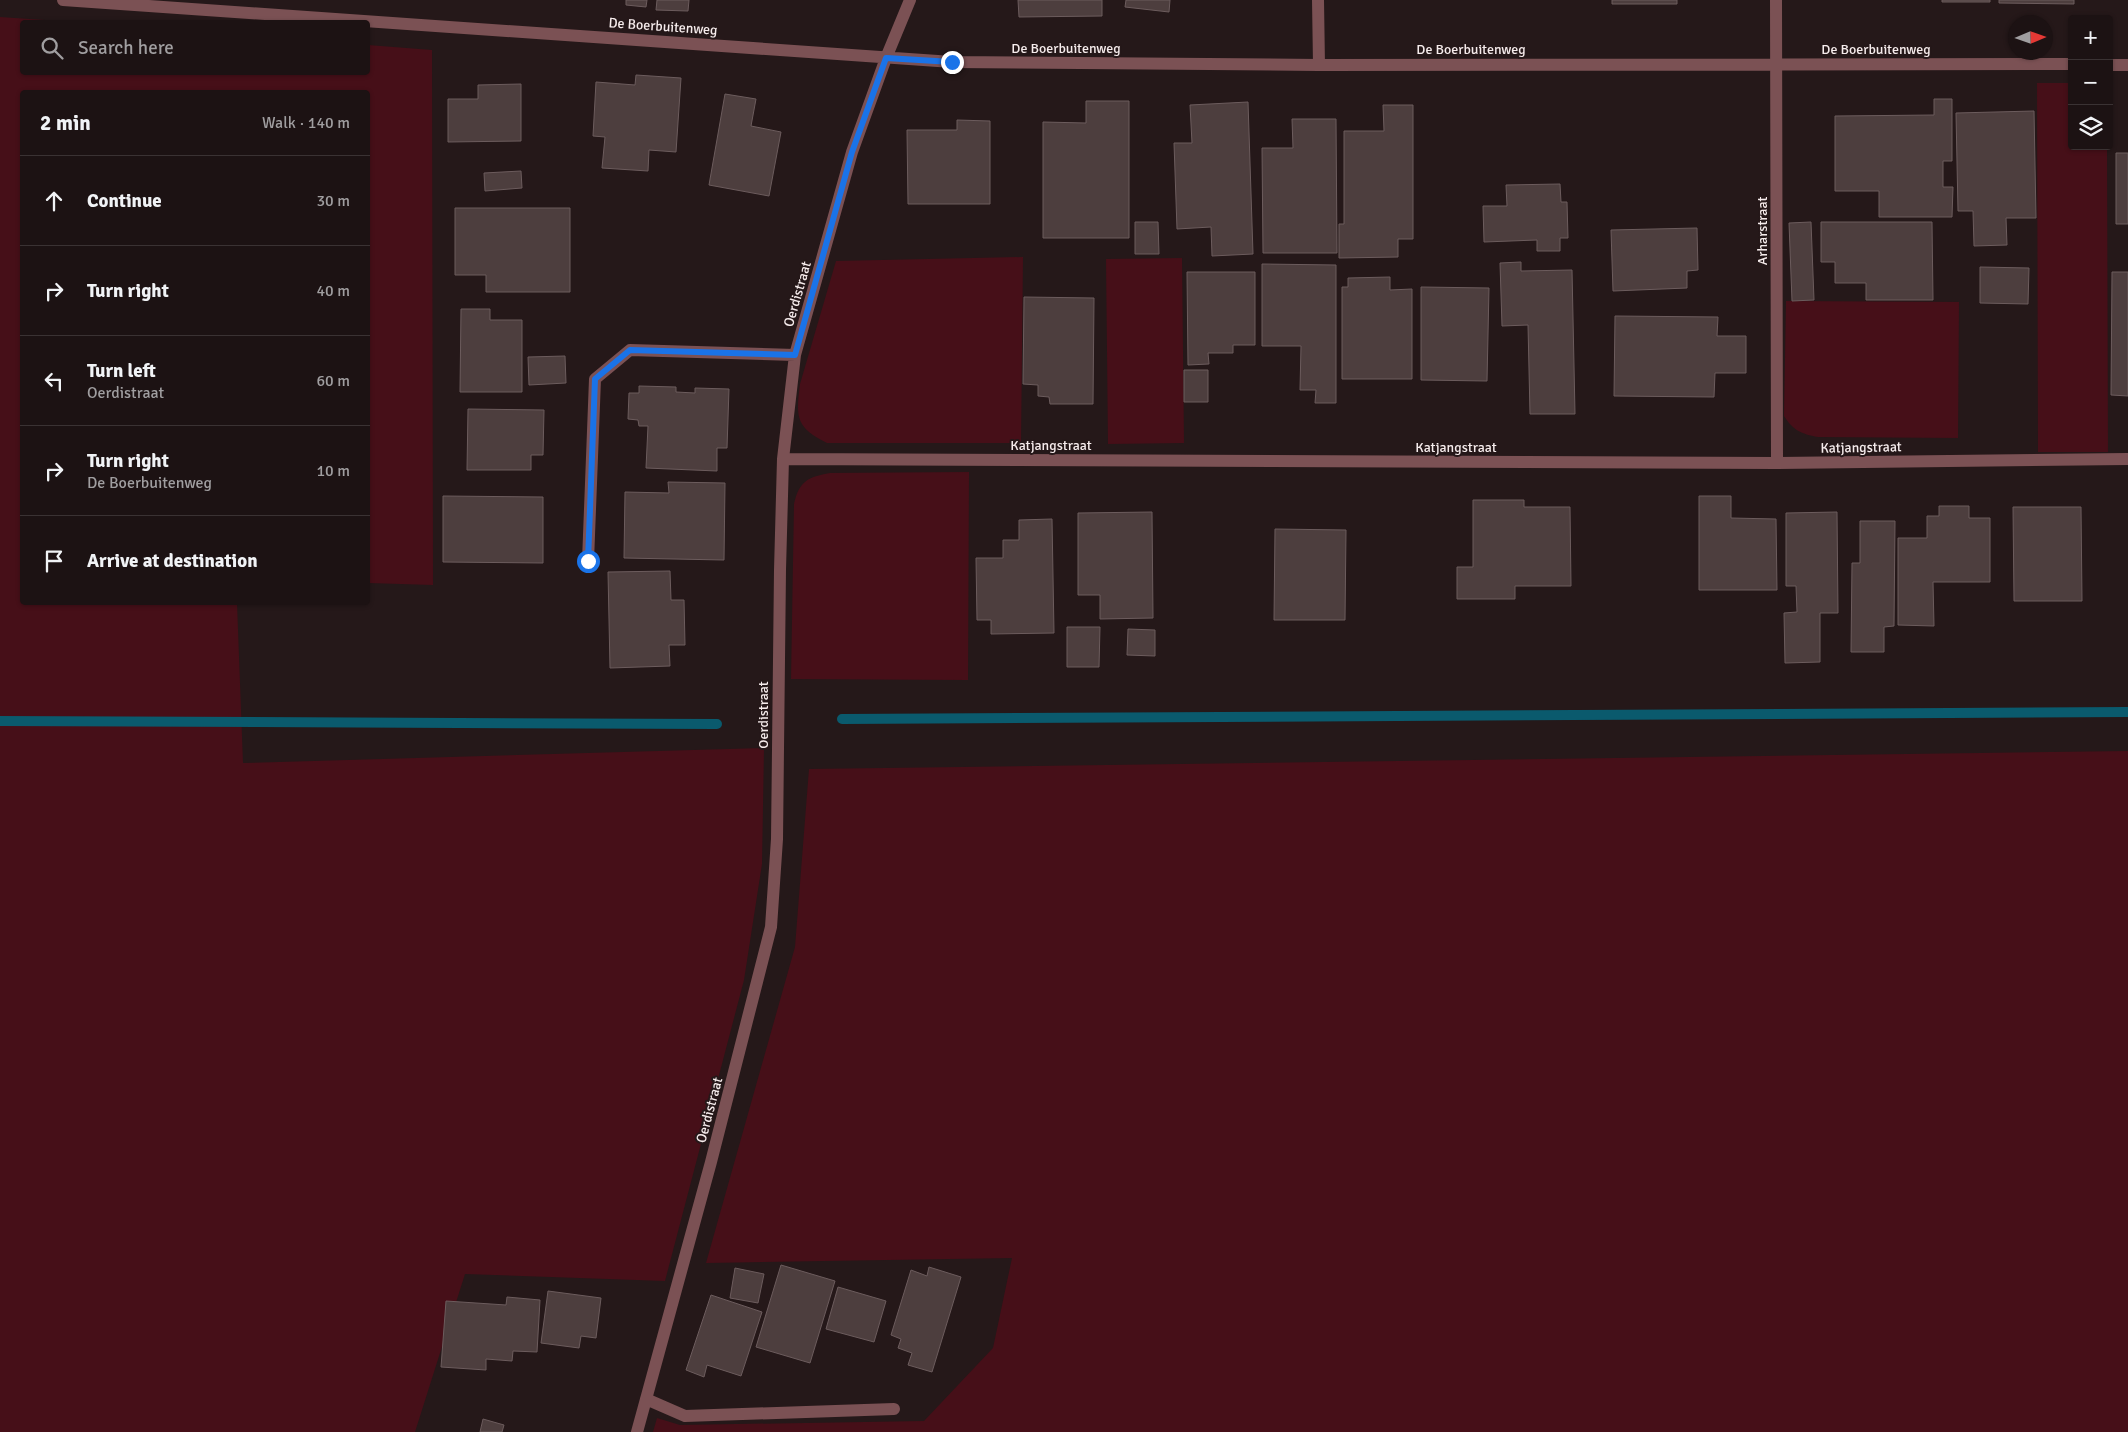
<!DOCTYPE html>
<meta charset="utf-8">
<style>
body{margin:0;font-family:Signika,sans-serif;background:#251b1c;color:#f1f3f6}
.controls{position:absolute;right:15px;top:15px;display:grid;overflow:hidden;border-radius:5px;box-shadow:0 1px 4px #0004}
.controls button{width:45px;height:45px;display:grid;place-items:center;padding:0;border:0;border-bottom:1px solid #3a3233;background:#1c1213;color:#f1f3f6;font:25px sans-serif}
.compass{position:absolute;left:2008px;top:15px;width:45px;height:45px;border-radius:50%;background:#1c1213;box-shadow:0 1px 4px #0004;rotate:88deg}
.stop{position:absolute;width:15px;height:15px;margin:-11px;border:4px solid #1a73e8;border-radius:50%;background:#fff}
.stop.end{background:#1a73e8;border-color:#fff;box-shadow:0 1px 5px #0008}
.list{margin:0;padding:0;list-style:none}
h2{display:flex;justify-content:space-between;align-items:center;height:65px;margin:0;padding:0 20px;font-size:21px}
h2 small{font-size:16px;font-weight:400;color:#a09ea0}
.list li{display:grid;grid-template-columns:32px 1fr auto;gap:15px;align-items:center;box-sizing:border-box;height:90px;padding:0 20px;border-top:1px solid #3a3233}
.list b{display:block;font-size:19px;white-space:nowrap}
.list p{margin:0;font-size:16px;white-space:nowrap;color:#a09ea0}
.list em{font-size:16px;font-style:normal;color:#a09ea0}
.icon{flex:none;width:28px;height:28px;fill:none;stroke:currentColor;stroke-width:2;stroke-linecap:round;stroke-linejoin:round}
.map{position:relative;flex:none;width:2128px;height:1432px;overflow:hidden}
.search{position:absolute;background:#1c1213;box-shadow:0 1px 4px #0004;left:20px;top:20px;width:350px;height:55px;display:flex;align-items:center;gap:12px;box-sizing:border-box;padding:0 18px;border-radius:5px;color:#a09ea0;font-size:19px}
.panel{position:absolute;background:#1c1213;box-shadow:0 1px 4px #0004;left:20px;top:90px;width:350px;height:515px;border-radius:5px}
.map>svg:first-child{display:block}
</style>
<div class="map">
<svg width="2128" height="1432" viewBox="0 0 2128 1432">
<rect width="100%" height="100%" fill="#251819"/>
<path fill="#460f18" d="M 0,17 L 74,22 L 22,22 L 22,72 L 368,72 L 368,45 L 432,50 L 433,585 L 368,583 L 368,92 L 22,92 L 22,602 L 237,603 L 243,763 L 764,748 L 762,864 L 744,980 L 665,1281 L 465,1274 L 415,1432 L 0,1432 Z
M 2037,83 L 2072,83 L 2072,146 L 2107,146 L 2108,452 L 2038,452 Z
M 1023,257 L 1021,443 L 827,443 C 795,427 796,417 800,384 L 836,261 Z
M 1182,258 L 1184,443 L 1108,444 L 1106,259 Z
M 1786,301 L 1959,302 L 1958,438 L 1818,437 C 1801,434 1793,430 1784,416 Z
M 969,472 L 968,680 L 791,679 L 794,504 C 799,481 808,477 830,473 Z
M 2128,751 L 2128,1432 L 653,1432 L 657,1418 L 680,1425 L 924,1421 L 993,1348 L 1012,1258 L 706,1263 L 795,947 L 809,769 Z"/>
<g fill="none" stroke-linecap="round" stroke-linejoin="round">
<path stroke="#0a5a6d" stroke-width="10" d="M 842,719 L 2128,712
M 0,721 L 717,724"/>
</g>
<path fill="#4d3e3e" stroke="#6c5c5d" d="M 626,0 L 647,0 L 646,7 L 626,5 Z
M 657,0 L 689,0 L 688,11 L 656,10 Z
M 1018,0 L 1102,0 L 1102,16 L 1019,17 Z
M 1126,0 L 1170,0 L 1169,12 L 1125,7 Z
M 1612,0 L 1677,0 L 1677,4 L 1612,4 Z
M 1942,0 L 1990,0 L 1990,2 L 1942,2 Z
M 1999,0 L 2074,0 L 2074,4 L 1999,3 Z
M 636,75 L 681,78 L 676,152 L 649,150 L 648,171 L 602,168 L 605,137 L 593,136 L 596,82 L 635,85 Z
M 521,84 L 521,141 L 448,142 L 448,99 L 478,99 L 478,85 Z
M 725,94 L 756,99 L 751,126 L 781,132 L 769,196 L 709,185 Z
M 1934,99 L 1952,99 L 1952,161 L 1943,161 L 1943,187 L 1953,187 L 1952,217 L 1879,217 L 1879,191 L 1835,191 L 1835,116 L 1934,115 Z
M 1086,101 L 1129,101 L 1129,238 L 1043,238 L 1043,122 L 1086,123 Z
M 1248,102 L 1253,254 L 1212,256 L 1211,227 L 1177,229 L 1174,143 L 1192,143 L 1190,105 Z
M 1383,105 L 1413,105 L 1413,239 L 1398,239 L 1398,257 L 1339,258 L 1339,224 L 1344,224 L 1344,131 L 1384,131 Z
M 2034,111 L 2036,218 L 2006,218 L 2007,245 L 1974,246 L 1973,211 L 1958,211 L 1956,113 Z
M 1292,119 L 1336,119 L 1337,253 L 1263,253 L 1262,148 L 1293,148 Z
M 957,120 L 990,121 L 990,204 L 908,204 L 907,130 L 957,130 Z
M 2116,153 L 2128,153 L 2128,224 L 2116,224 Z
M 521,171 L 522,188 L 485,191 L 484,173 Z
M 1560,184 L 1561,202 L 1567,202 L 1568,238 L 1560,238 L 1560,251 L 1537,251 L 1537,240 L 1484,242 L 1483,206 L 1507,206 L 1506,185 Z
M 455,208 L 570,208 L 570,292 L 486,292 L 486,275 L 455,275 Z
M 1135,222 L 1158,222 L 1159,254 L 1135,254 Z
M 1811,222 L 1814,300 L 1792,301 L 1789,223 Z
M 1821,222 L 1932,222 L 1933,300 L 1866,300 L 1866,283 L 1835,283 L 1835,262 L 1821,262 Z
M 1697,228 L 1698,270 L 1687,271 L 1687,288 L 1613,291 L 1611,230 Z
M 1521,262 L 1521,271 L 1572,270 L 1575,414 L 1530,414 L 1528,325 L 1502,326 L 1500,263 Z
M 1262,264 L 1336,265 L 1336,403 L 1315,403 L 1316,390 L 1300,390 L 1301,346 L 1262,346 Z
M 1980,267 L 2029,268 L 2028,304 L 1980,303 Z
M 1187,272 L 1255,272 L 1255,345 L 1233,345 L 1233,353 L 1208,353 L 1209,364 L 1188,365 Z
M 2112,272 L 2128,272 L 2128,396 L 2111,395 Z
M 1390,277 L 1390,290 L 1412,289 L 1412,379 L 1342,379 L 1342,287 L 1348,287 L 1348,278 Z
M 1421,287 L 1489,288 L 1487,381 L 1421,380 Z
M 1024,297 L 1094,298 L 1093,404 L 1050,404 L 1049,397 L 1038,396 L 1038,385 L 1023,384 Z
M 461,309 L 490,309 L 490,320 L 522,320 L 522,392 L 460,392 Z
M 1615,316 L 1718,317 L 1717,336 L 1746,336 L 1746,373 L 1715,373 L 1714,397 L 1614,396 Z
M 565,356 L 566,383 L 529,385 L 528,357 Z
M 1184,370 L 1208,370 L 1208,402 L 1184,402 Z
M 639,386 L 676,387 L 676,392 L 695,393 L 695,388 L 729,389 L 727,448 L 717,448 L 717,471 L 646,468 L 648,426 L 639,426 L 638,420 L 628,419 L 629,393 L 639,393 Z
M 468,409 L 544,410 L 543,455 L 531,455 L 531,470 L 467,470 Z
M 668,482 L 725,483 L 724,560 L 624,558 L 625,492 L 669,493 Z
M 443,496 L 543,497 L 543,563 L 443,562 Z
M 1699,496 L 1731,496 L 1731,518 L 1776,519 L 1777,590 L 1699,590 Z
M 1473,500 L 1524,500 L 1524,507 L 1570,507 L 1571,586 L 1515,586 L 1515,599 L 1457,599 L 1457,567 L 1473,567 Z
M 1939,506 L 1969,506 L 1969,518 L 1990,518 L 1990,582 L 1933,582 L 1934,626 L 1898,625 L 1898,538 L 1927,538 L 1927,516 L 1939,516 Z
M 2013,507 L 2081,507 L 2082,601 L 2014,601 Z
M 1152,512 L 1153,618 L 1100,619 L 1100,595 L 1078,595 L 1078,513 Z
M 1837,512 L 1838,613 L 1820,613 L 1820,662 L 1785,663 L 1784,613 L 1797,612 L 1796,586 L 1786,586 L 1786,513 Z
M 1052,519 L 1054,633 L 991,634 L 991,620 L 977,620 L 976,558 L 1003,558 L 1003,540 L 1019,540 L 1019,520 Z
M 1860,521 L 1895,521 L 1894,626 L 1884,627 L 1884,652 L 1851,652 L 1852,563 L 1860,563 Z
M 1275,529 L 1346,530 L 1345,620 L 1274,620 Z
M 670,571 L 671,600 L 684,600 L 685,645 L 669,645 L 670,666 L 610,668 L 608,572 Z
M 1067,627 L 1100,627 L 1099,667 L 1067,667 Z
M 1128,629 L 1155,630 L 1155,656 L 1127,655 Z
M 781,1265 L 835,1281 L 810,1363 L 756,1347 Z
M 929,1267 L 961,1277 L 932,1372 L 908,1365 L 912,1353 L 898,1348 L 901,1339 L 891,1335 L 911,1270 L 927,1276 Z
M 735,1268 L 764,1274 L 758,1303 L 730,1298 Z
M 838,1287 L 886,1301 L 874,1342 L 826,1329 Z
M 548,1291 L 601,1298 L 596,1338 L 581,1336 L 579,1348 L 541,1343 Z
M 711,1295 L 762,1312 L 741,1376 L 707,1365 L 704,1377 L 686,1370 Z
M 507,1297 L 540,1300 L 537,1352 L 513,1351 L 512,1361 L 486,1359 L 486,1370 L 441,1367 L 446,1301 L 506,1305 Z
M 483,1419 L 504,1425 L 502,1432 L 480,1432 Z"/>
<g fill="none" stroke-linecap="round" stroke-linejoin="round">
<path stroke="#7b5154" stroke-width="12" d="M 63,0 L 952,62 L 1319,65 L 2072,64
M 1318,0 L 1319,65
M 1776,0 L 1777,463
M 2109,65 L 2128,65
M 783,459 L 1777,463 L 2128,459
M 588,561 L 595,379 L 630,350 L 795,355
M 646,1399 L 685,1416 L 894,1409
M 637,1432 L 711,1162 L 771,927 L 777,839 L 780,570 L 783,459 L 795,355 L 852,152 L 886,58 L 910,0"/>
</g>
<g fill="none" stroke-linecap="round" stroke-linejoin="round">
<path stroke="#1a73e8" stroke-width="6" d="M 588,561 L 595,379 L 630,350 L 795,355 L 852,152 L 886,58 L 952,62"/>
</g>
<g text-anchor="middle" stroke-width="4" stroke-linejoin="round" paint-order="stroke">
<g font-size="14" fill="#f6ecec" stroke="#251819">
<text transform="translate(663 26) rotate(4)" y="5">De Boerbuitenweg</text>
<text x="1066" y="53">De Boerbuitenweg</text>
<text x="1471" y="54">De Boerbuitenweg</text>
<text x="1876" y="54">De Boerbuitenweg</text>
<text transform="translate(1762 231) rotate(-90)" y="5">Arharstraat</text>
<text transform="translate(797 294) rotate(-74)" y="5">Oerdistraat</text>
<text x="1051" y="450">Katjangstraat</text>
<text x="1456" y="452">Katjangstraat</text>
<text transform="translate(1861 447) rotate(-1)" y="5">Katjangstraat</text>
<text transform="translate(763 715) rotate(-90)" y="5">Oerdistraat</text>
<text transform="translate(709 1110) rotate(-75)" y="5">Oerdistraat</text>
</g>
</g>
</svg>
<div class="controls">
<button>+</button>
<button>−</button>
<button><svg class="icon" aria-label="layers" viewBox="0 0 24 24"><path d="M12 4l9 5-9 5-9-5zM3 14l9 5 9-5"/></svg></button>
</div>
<svg class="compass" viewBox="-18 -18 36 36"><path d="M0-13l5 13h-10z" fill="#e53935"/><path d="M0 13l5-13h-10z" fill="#a09ea0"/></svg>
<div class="stop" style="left:588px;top:561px"></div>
<div class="stop end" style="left:952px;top:62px"></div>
<div class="search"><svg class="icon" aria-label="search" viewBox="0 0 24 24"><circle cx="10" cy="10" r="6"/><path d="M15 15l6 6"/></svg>Search here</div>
<section class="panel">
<h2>2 min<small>Walk · 140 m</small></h2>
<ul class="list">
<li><svg class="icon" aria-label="ahead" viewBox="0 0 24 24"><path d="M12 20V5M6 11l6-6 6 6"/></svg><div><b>Continue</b></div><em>30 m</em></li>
<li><svg class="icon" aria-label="right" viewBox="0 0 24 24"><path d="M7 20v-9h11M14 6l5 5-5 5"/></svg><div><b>Turn right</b></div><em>40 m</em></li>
<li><svg class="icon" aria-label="left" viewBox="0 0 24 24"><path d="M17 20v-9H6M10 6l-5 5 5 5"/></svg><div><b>Turn left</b><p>Oerdistraat</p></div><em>60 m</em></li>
<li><svg class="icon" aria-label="right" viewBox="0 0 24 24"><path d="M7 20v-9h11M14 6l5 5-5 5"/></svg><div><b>Turn right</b><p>De Boerbuitenweg</p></div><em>10 m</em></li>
<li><svg class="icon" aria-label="arrive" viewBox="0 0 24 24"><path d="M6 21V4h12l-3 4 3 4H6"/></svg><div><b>Arrive at destination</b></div></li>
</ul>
</section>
</div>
